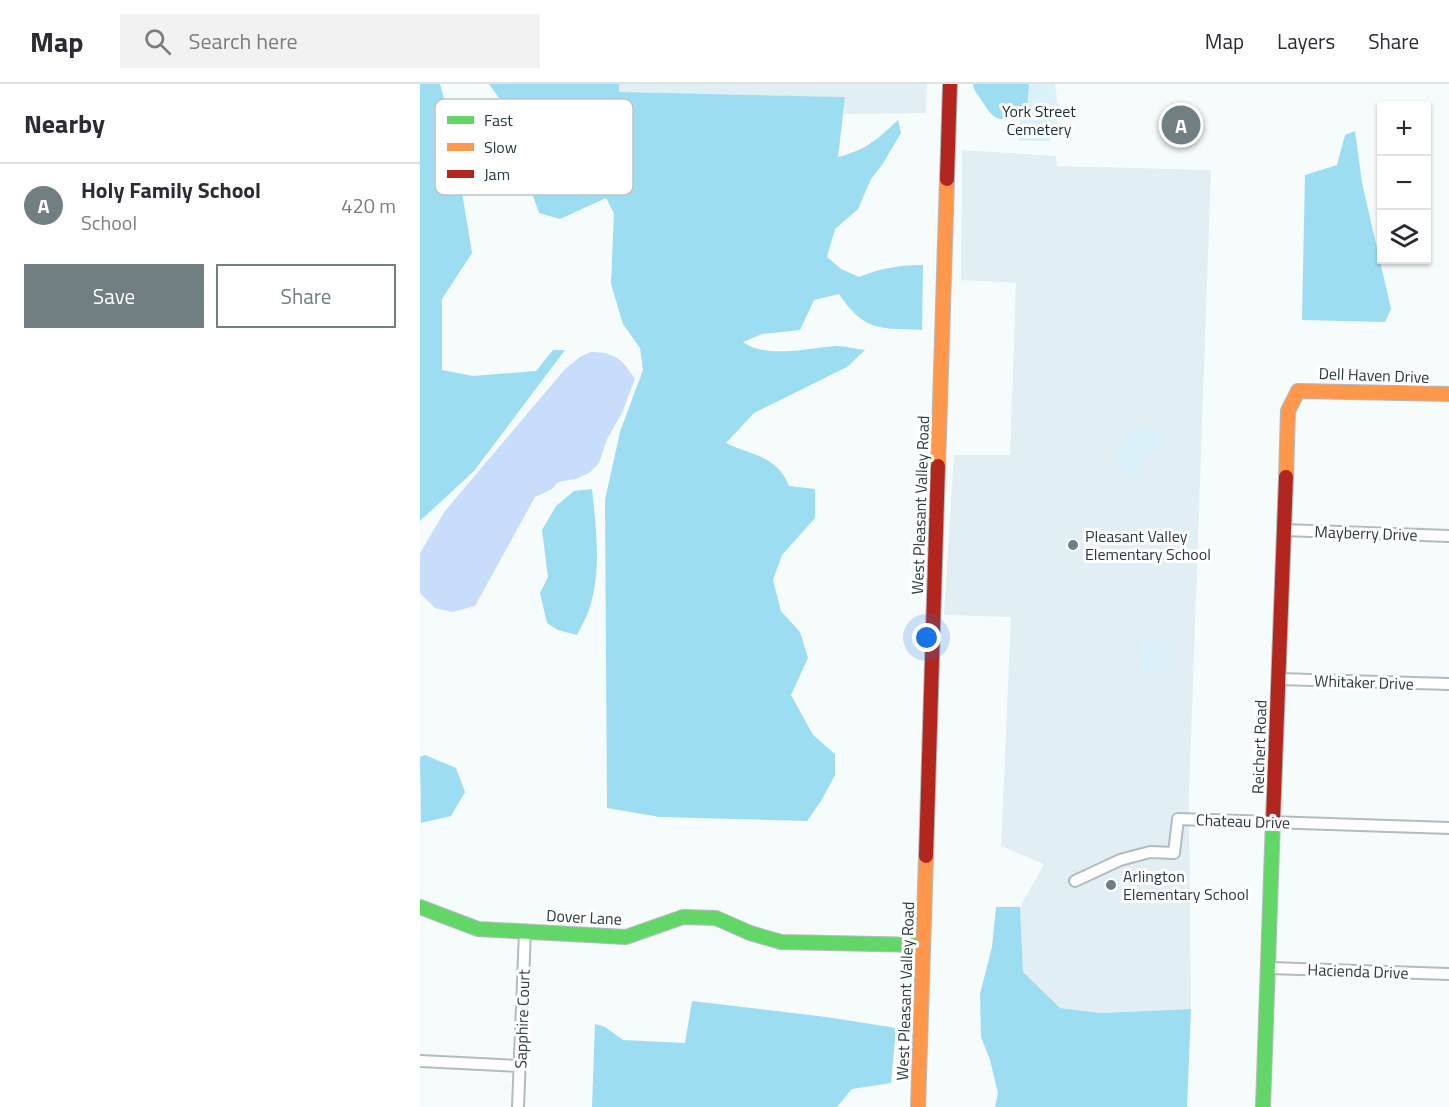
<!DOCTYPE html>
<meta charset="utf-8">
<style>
body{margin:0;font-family:"Titillium Web",sans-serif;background:#f2f2f3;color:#2b2b33}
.controls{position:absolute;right:18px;top:18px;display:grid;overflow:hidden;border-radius:0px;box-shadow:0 2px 4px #0004}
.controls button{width:54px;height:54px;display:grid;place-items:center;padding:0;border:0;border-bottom:2px solid #e1e1e2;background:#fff;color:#2b2b33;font:30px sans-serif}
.you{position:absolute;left:507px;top:554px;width:21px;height:21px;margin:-15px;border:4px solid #fff;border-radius:50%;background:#1a73e8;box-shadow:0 0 0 9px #1a73e833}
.badge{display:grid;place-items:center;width:39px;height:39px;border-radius:50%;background:#717e82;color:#fff;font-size:20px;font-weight:700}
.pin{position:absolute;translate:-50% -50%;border:3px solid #fff;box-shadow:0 2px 6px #0006}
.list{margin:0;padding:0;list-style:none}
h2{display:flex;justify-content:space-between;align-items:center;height:78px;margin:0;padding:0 24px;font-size:26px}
h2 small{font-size:20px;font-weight:400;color:#7c7c81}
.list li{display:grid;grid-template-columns:39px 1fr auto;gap:18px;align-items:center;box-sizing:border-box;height:84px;padding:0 24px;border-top:2px solid #e1e1e2}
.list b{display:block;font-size:22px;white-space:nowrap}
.list p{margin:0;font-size:20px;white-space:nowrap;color:#7c7c81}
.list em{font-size:20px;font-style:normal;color:#7c7c81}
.actions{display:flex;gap:12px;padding:18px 24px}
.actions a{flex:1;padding:14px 0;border:2px solid #717e82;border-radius:0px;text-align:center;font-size:21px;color:#717e82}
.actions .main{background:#717e82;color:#fff}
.icon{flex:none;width:33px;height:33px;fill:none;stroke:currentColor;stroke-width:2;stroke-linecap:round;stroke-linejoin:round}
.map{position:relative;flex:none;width:1029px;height:1023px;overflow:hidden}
header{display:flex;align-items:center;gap:36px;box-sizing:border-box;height:84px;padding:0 30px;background:#fff;border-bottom:2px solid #e1e1e2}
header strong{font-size:28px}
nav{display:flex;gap:33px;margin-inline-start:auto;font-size:21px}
.search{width:420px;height:54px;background:#f2f2f3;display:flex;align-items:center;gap:15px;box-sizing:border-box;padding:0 21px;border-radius:0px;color:#7c7c81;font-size:22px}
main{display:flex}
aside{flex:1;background:#fff}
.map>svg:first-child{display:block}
</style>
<header>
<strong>Map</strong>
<div class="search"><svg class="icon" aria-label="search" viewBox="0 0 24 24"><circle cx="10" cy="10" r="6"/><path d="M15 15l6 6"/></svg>Search here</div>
<nav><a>Map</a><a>Layers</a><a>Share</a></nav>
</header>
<main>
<aside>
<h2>Nearby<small></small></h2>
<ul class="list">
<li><span class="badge">A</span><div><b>Holy Family School</b><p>School</p></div><em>420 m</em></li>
</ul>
<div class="actions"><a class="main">Save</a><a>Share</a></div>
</aside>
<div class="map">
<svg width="1029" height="1023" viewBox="0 0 1029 1023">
<rect width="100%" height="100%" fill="#f6fbfc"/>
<path fill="#e1eff4" d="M 199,0 L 507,0 L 506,29 L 424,30 L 424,13 L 198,8 Z
M 542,66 L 636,72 L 637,82 L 791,86 L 769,712 L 771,925 L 680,929 L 640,924 L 603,888 L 600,823 L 624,780 L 581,762 L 591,533 L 524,531 L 534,371 L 590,371 L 596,199 L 541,196 Z"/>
<path fill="#dcf2fa" d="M 546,0 L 635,0 L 638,22 L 637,50 L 629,57 L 599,57 L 601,1 Z
M 720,338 L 743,354 L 740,360 L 738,359 L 714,391 L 691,375 Z
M 721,556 L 750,558 L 749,589 L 720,588 Z"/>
<path fill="#9cddf2" d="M 0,0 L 20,0 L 30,36 L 52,169 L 22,215 L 22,286 L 53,292 L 116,287 L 133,266 L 145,266 L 54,387 L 0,437 Z
M 69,0 L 199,0 L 199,8 L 425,13 L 418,73 C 446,66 458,55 478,36 L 481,49 L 462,81 L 451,95 L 438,125 L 415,145 L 407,173 L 421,185 L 439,193 C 461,184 480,181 503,181 L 502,246 C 459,244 445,248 419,210 L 394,216 L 380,246 L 342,250 L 323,258 C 346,275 389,264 416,262 C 426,262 436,265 445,266 L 427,283 L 334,329 L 306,359 C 332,372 357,371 369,402 L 395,405 L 395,434 L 362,471 L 353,496 L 361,527 L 380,548 L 388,574 L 371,611 L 393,651 L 415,670 L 415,691 L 401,717 L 387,737 L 240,733 L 187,724 L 185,416 L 200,348 L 223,286 L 220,264 L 203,240 L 191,200 L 194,129 L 186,114 L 140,135 L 119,129 L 79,14 Z
M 553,0 L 609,0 L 607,26 C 582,36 578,43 562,17 C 558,11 554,7 553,0 Z
M 935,47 L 942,99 L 971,225 L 965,238 L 882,236 L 885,91 L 917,81 L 925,51 Z
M 172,405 C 176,444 182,487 169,526 C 166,534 161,543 157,551 L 138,546 L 127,539 L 120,509 L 128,493 L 122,446 L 136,422 L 154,407 Z
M 5,671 L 36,684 L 45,708 L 31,732 L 1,739 L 0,673 Z
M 576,823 L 600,823 L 603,888 L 640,924 L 680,929 L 771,925 L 767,1023 L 575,1023 L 578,1009 L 570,976 L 561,953 L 560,910 L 572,863 Z
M 272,917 L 406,933 L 476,944 L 471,999 L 432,1005 L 417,1023 L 172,1023 L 175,940 L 185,943 L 203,956 L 265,959 Z"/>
<path fill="#c8ddfc" d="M 171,268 C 195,268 203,276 215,295 L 202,329 L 187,355 L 179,379 L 169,389 L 156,395 L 138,398 L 132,405 L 115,413 L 55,522 L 32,528 L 15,524 L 0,509 L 0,469 L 25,427 L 145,285 L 160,273 Z"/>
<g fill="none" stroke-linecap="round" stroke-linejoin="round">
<defs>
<path id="street" d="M 864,446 L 1029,452
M 858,595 L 1029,600
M 655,797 L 700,776 L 730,768 L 754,769 L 758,735 L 1029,744
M 847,884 L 1029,890
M 0,977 L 100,982
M 98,1023 L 105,847"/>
<path id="fast" d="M 0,823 L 58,845 L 206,853 L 263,833 L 296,834 L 330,849 L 361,858 L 503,861
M 843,1023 L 853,735"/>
<path id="slow" d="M 518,382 L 527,95
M 866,393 L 868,327 L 878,307 L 1029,310
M 498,1023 L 506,772"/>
<path id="jam" d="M 527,95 L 530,0
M 853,735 L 866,393
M 506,772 L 518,382"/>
</defs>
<use href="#street" stroke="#b2bcbe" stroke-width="14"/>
<use href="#fast" stroke="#b2bcbe" stroke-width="16"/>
<use href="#slow" stroke="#b2bcbe" stroke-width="16"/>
<use href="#jam" stroke="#b2bcbe" stroke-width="16"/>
<use href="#street" stroke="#fefeff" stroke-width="10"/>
<use href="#fast" stroke="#63d668" stroke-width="14"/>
<use href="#slow" stroke="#ff974d" stroke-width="14"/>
<use href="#jam" stroke="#b3261e" stroke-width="14"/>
</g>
<g fill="#717e82" stroke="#fff" stroke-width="2">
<circle cx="653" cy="461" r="6"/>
<circle cx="691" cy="801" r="6"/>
</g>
<g text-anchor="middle" stroke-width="6" stroke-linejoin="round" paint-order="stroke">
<g font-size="16" fill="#1b2f36" stroke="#fff">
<text x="619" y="33">York Street<tspan x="619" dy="18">Cemetery</tspan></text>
</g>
<g font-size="16" fill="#293a40" stroke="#fff">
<text transform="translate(954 291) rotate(2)" y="6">Dell Haven Drive</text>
<text transform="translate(500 421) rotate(-88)" y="6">West Pleasant Valley Road</text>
<text transform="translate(946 449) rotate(2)" y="6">Mayberry Drive</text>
<text transform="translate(944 598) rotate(2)" y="6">Whitaker Drive</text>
<text transform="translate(839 663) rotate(-88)" y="6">Reichert Road</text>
<text transform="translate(823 737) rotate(2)" y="6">Chateau Drive</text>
<text transform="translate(164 833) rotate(3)" y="6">Dover Lane</text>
<text transform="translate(938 887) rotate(2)" y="6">Hacienda Drive</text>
<text transform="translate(485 907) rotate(-88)" y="6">West Pleasant Valley Road</text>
<text transform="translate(102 935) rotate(-88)" y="6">Sapphire Court</text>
</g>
<g font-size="16" fill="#293a40" stroke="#fff" text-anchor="start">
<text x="665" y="458">Pleasant Valley<tspan x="665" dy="18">Elementary School</tspan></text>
<text x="703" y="798">Arlington<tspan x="703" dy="18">Elementary School</tspan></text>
</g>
</g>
<rect x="15" y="15" width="198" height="96" rx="9" fill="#fff" stroke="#bfc4c6" stroke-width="1.5"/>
<rect x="27" y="32" width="27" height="8" fill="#63d668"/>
<rect x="27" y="59" width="27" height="8" fill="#ff974d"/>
<rect x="27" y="86" width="27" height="8" fill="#b3261e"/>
<g font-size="16" fill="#293a40">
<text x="64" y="42">Fast</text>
<text x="64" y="69">Slow</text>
<text x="64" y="96">Jam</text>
</g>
</svg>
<div class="controls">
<button>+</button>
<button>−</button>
<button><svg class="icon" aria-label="layers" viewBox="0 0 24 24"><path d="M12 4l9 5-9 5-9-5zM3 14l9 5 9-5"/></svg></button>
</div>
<div class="you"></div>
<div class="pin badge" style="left:761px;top:41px">A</div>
</div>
</main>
